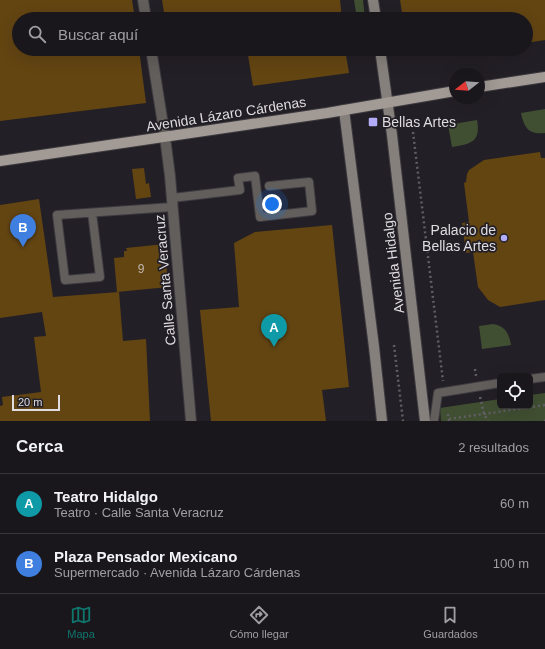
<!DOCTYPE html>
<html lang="es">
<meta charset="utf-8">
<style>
body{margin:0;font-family:Arial,sans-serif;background:#272429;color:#f1f3f6}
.controls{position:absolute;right:12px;bottom:12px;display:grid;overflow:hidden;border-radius:6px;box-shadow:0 4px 16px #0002}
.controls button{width:36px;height:36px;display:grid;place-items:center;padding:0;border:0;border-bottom:1px solid #38363b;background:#1a171c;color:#f1f3f6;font:20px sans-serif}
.compass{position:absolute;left:449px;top:68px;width:36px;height:36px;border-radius:50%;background:#1a171c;box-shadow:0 4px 16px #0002;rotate:253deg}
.scale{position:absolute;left:12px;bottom:10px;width:48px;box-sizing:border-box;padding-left:4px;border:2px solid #dfdde1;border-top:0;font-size:11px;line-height:14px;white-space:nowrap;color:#dfdde1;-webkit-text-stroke:3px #231f26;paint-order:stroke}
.you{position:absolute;left:272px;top:204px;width:14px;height:14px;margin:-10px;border:3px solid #fff;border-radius:50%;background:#1a73e8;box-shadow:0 0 0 6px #1a73e833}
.badge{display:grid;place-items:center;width:26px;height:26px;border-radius:50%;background:#0f766e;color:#fff;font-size:13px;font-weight:700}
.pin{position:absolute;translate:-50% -33px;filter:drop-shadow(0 1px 2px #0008)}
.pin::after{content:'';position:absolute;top:21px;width:14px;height:12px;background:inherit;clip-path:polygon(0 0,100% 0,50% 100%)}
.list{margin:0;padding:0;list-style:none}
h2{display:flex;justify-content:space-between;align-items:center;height:52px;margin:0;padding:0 16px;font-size:17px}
h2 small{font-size:13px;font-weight:400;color:#9f9fa3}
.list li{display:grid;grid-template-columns:26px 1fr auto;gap:12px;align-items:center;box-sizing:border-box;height:60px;padding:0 16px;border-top:1px solid #38363b}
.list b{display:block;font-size:15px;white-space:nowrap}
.list p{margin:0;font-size:13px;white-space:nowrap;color:#9f9fa3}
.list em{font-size:13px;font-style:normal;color:#9f9fa3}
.icon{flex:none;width:22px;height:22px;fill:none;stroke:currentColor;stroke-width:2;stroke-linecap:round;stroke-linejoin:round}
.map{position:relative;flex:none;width:545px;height:421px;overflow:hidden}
.search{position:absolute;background:#1a171c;box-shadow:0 4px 16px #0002;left:12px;right:12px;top:12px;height:44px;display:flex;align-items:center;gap:10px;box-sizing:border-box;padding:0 14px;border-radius:22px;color:#9f9fa3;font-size:15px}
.sheet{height:172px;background:#1a171c}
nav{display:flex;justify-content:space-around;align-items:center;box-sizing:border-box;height:56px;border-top:1px solid #38363b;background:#1a171c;font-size:11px;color:#9f9fa3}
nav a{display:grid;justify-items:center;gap:2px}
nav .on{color:#0f766e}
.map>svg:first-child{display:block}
</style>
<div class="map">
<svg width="545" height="421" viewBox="0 0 545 421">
<rect width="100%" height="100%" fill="#231f26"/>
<path fill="#404f32" d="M 354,0 L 363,0 L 365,19 L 357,19 Z
M 545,109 L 545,133 C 529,135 524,128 521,113 Z
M 477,120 C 481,142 471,144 452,147 L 448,125 Z
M 493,324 C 505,326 509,333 511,345 L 482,349 L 479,326 Z
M 545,393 L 545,421 L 441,421 L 440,408 L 500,399 L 500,406 L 530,406 L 530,395 Z"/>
<path fill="#634512" d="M 0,0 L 132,0 L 135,19 L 19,19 L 19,49 L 139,49 L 146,103 L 0,121 Z
M 162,0 L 340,0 L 342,19 L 165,19 Z
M 400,0 L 545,0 L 545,40 L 526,43 L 526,19 L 403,19 Z
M 247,49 L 345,49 L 349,73 L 253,86 Z
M 540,152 L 541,158 L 545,158 L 545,300 L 500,307 L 488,300 L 478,287 L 473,252 L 466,253 L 462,223 L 469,222 L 464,183 L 466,182 L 467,174 L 469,170 L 484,160 Z
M 144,168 L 146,184 L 149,183 L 151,197 L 136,199 L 132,169 Z
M 39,199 L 53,297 L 119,292 L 123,341 L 146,339 L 150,421 L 0,421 L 0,406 L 3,405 L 2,397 L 41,392 L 34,337 L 46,336 L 42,312 L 0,318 L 0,205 Z
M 332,225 L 349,387 L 322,390 L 326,421 L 211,421 L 200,310 L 239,307 L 234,243 L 255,232 Z
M 165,244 L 168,287 L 117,292 L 114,258 L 124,257 L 124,251 L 127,251 L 126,248 Z"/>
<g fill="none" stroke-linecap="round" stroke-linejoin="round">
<defs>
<path id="lane" d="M 172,198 L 240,190 L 238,178 L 255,176 L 260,217 L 312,211 L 309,182 L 269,186
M 92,213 L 100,277 L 65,280 L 57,215 L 172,207
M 530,379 L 545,377
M 434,421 L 438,393 L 500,383"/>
<path id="street" d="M 143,0 L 146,19
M 151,49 L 165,137 L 170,176 L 191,421"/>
<path id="secondary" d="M 373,0 L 376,19
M 380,49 L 392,135 L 425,421
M 344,110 L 374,347 L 382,421"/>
<path id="primary" d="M 479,87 L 545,77
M 0,161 L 327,113 L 455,91"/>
</defs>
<use href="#lane" stroke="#3d3a40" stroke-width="10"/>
<use href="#street" stroke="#3d3a40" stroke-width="12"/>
<use href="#secondary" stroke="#3d3a40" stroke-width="12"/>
<use href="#primary" stroke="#3d3a40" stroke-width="12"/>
<path stroke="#615e64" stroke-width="2.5" stroke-dasharray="2 3" stroke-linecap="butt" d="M 413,132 L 443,381
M 394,345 L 403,421
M 475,369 L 476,376
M 480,397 L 484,414 L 488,421
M 448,414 L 449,421
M 449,419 L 545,405
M 544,421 L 545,421"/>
<use href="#lane" stroke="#615e5b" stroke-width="8"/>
<use href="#street" stroke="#615e5b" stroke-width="10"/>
<use href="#secondary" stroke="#86807c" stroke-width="10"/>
<use href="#primary" stroke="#a29b95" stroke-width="10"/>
</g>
<g fill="#b3adf9" stroke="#231f26" stroke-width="1.5">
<rect x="368" y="117" width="10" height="10" rx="2"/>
<circle cx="504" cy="238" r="4"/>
</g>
<g text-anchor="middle" stroke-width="3.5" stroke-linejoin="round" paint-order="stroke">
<g font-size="12" fill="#c0b7ad">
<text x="141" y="273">9</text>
</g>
<g font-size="14" fill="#dfdde1" stroke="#231f26">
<text transform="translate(226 114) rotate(-9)" y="5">Avenida Lázaro Cárdenas</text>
<text transform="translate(393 263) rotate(-97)" y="5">Avenida Hidalgo</text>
<text transform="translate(165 280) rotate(-95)" y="5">Calle Santa Veracruz</text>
</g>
<g font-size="14" fill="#dfdde1" stroke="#231f26" text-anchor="start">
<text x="382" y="127">Bellas Artes</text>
<text x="496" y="235" text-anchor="end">Palacio de<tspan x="496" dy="16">Bellas Artes</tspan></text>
</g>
</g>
</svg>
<div class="controls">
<button><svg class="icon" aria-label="locate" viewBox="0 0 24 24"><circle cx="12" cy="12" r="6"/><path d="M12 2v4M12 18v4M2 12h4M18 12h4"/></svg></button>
</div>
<svg class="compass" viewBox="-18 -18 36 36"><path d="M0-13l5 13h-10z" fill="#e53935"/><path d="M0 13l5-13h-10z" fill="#9f9fa3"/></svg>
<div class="scale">20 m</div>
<div class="you"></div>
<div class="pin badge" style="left:274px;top:347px;background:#0f9aa8">A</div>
<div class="pin badge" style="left:23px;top:247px;background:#3f7fe0">B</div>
<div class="search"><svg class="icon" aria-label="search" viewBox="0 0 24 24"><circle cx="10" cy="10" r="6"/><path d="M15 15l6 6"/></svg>Buscar aquí</div>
</div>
<section class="sheet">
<h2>Cerca<small>2 resultados</small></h2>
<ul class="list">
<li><span class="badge" style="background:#0f9aa8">A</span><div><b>Teatro Hidalgo</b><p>Teatro · Calle Santa Veracruz</p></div><em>60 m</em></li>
<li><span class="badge" style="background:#3f7fe0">B</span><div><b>Plaza Pensador Mexicano</b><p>Supermercado · Avenida Lázaro Cárdenas</p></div><em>100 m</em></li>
</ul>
</section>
<nav>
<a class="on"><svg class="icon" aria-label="map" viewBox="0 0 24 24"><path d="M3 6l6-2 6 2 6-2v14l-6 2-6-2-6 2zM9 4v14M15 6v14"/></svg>Mapa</a>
<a><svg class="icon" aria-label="directions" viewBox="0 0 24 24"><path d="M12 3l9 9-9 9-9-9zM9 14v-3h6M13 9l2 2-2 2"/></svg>Cómo llegar</a>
<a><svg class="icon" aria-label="saved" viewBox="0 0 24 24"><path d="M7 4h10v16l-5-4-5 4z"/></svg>Guardados</a>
</nav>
